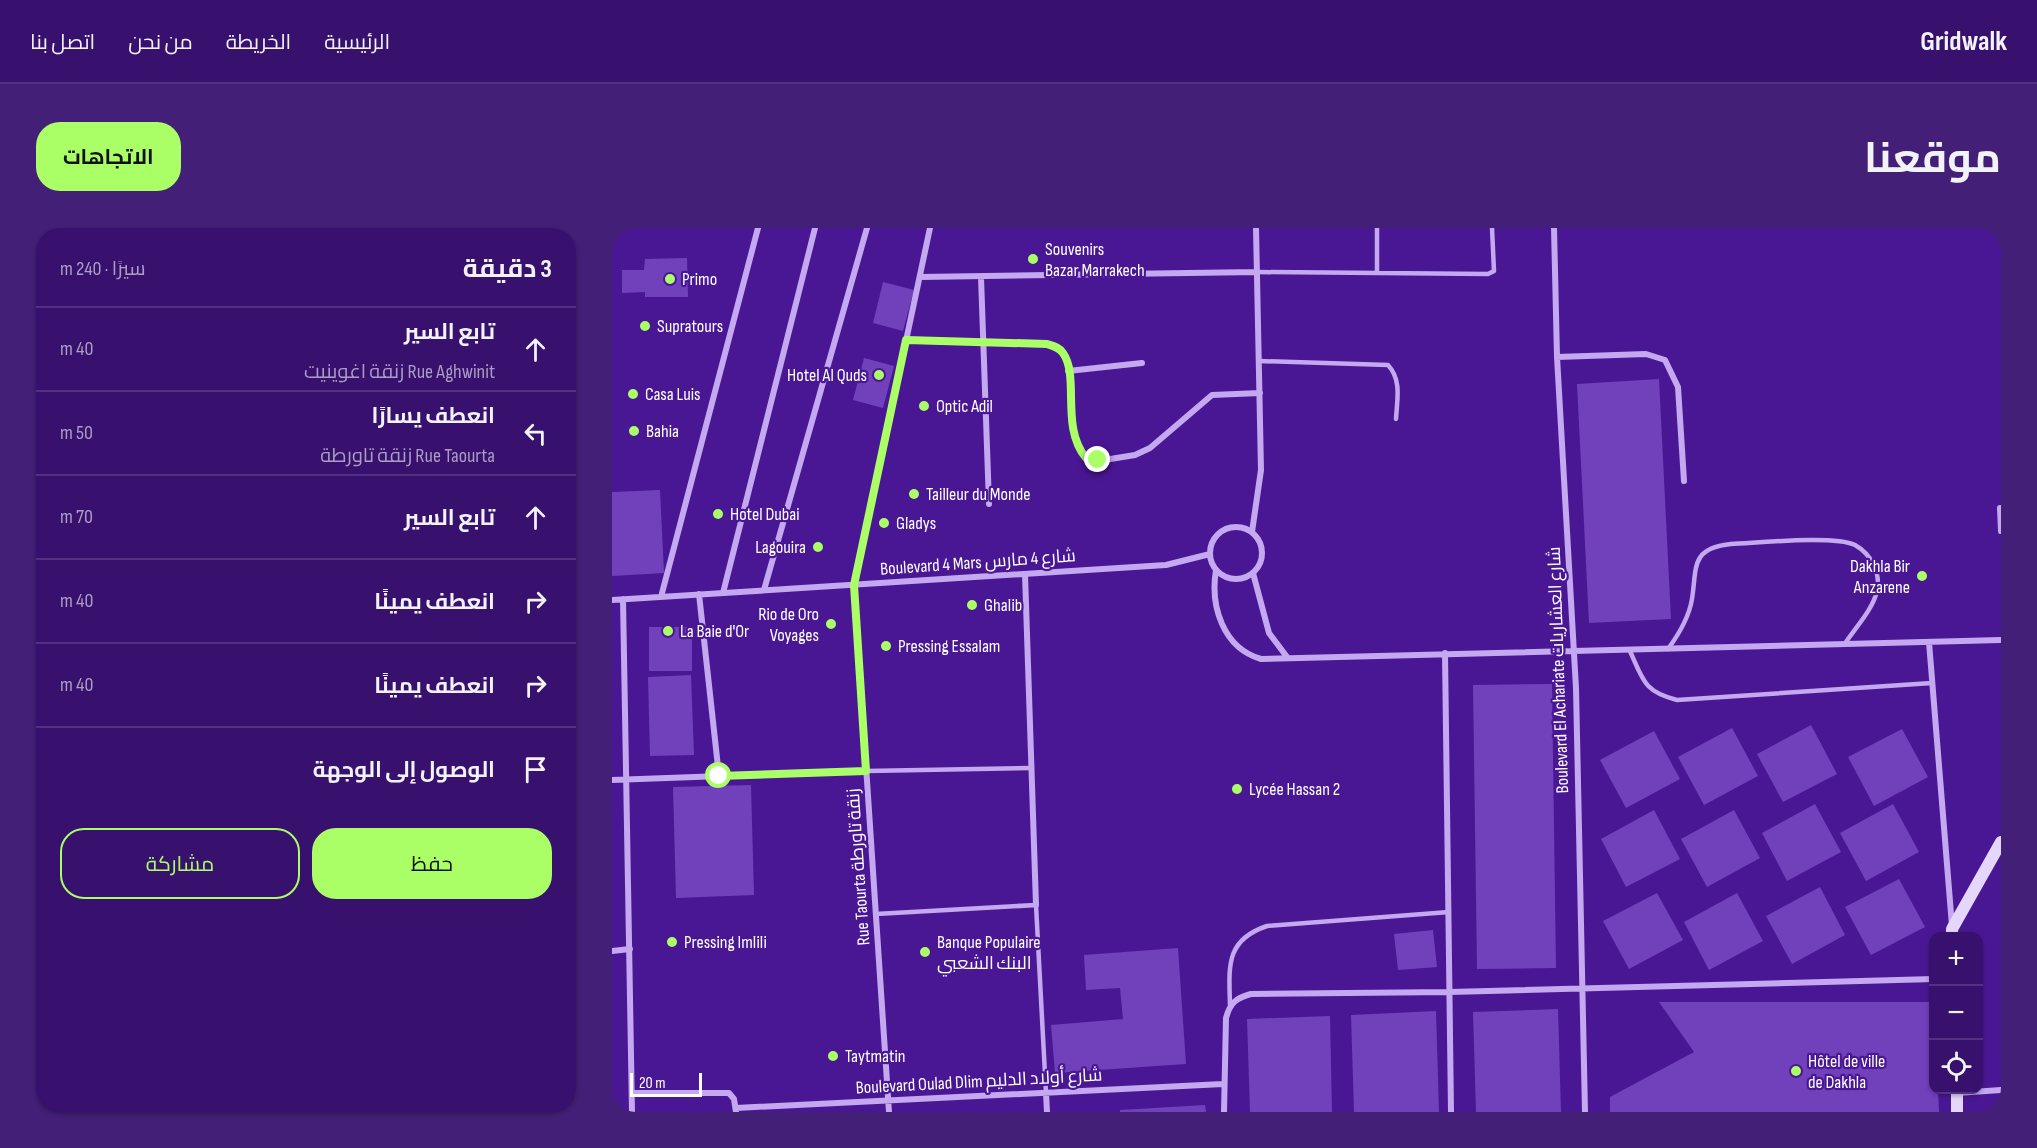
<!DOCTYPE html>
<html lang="ar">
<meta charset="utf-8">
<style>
body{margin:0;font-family:"Sofia Sans Condensed",Cairo,sans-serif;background:#431f77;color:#f1f3f6;direction:rtl}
.controls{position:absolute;right:18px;bottom:18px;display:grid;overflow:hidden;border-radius:12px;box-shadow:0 2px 4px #0004}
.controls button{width:54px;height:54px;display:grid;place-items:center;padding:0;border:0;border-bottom:2px solid #523182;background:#38116f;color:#f1f3f6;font:30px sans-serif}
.scale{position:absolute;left:18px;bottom:15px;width:72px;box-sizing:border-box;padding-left:6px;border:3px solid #fff;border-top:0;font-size:16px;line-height:21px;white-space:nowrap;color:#fff;-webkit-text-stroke:4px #4a1794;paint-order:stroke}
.stop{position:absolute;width:18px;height:18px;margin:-14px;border:4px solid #aaff67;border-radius:50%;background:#fff}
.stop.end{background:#aaff67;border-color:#fff;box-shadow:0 2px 6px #0008}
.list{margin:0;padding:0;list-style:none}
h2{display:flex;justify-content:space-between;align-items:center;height:78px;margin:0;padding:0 24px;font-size:26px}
h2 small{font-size:20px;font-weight:400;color:#ab9dc3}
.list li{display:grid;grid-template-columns:39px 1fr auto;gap:18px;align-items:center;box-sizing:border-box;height:84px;padding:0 24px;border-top:2px solid #523182}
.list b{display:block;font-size:22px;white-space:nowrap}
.list p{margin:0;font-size:20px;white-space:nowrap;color:#ab9dc3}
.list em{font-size:20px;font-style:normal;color:#ab9dc3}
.actions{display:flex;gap:12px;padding:18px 24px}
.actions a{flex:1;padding:14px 0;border:2px solid #aaff67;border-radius:24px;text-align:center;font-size:21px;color:#aaff67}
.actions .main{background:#aaff67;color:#111}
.icon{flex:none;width:33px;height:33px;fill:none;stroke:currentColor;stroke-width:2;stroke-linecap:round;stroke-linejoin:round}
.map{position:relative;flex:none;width:1389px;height:884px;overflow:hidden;direction:ltr;border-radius:24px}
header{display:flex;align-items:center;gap:36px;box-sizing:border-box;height:84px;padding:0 30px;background:#38116f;border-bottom:2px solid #523182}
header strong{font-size:28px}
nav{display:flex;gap:33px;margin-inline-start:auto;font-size:21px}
.intro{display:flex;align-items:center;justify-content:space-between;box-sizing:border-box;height:144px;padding:0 36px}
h1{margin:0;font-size:42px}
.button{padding:15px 27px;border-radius:24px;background:#aaff67;color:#111;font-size:21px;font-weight:700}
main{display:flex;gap:36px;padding:0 36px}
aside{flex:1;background:#38116f;border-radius:24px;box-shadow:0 2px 4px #0004}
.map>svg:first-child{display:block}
</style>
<header>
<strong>Gridwalk</strong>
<nav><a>الرئيسية</a><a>الخريطة</a><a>من نحن</a><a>اتصل بنا</a></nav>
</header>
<div class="intro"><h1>موقعنا</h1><a class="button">الاتجاهات</a></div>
<main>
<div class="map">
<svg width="1389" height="884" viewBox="0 0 1389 884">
<rect width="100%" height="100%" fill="#4a1794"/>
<path fill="#7140bb" d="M 75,30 L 76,69 L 33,69 L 33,64 L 10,65 L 10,42 L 32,42 L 33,31 Z
M 271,54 L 302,62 L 291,103 L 261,95 Z
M 252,130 L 282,138 L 271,180 L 241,172 Z
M 1047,151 L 1059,391 L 977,395 L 965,156 Z
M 48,262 L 52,345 L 0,348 L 0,264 Z
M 37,399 L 80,399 L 80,443 L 37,443 Z
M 79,447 L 82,527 L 38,528 L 36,449 Z
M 940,456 L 944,740 L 865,741 L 861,457 Z
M 1199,497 L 1225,546 L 1171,574 L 1145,526 Z
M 1120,500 L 1146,548 L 1092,577 L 1066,529 Z
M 1290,501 L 1316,549 L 1262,578 L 1236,529 Z
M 1042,503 L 1068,551 L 1014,580 L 988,532 Z
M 139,557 L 142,667 L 64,670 L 61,559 Z
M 1203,576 L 1229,624 L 1175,653 L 1150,605 Z
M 1281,576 L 1307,624 L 1254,653 L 1228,605 Z
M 1042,582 L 1068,631 L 1014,659 L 989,611 Z
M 1122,582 L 1148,630 L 1095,659 L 1069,611 Z
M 1287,651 L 1313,699 L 1259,727 L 1233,679 Z
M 1208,659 L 1233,707 L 1180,736 L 1154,688 Z
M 1045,665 L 1071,712 L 1017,741 L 991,693 Z
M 1125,665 L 1151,713 L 1097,742 L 1072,694 Z
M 821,702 L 825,739 L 786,742 L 782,706 Z
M 566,720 L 574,836 L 443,845 L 439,797 L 511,791 L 508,760 L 474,762 L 472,727 Z
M 1047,774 L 1322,774 L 1322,862 L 1326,862 L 1327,884 L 998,884 L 998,869 L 1082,824 Z
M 946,781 L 949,884 L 864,884 L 861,784 Z
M 824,783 L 827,884 L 742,884 L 739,787 Z
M 718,788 L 720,884 L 638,884 L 635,791 Z
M 593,877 L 594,884 L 508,884 L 508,882 Z"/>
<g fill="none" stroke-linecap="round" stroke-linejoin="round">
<path stroke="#c4a8f0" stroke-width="4.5" d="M 765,0 L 765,45
M 645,44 L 876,46 L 882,43 L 880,0
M 647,133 L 776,137 C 790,152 785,172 784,191
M 1056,421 C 1067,406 1077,390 1080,371 C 1085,340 1078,320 1119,316 C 1145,315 1222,307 1243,317 C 1259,326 1269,345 1265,363 C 1261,381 1244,399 1234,414
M 1018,423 C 1031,452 1032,464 1065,472 L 1320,455
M 254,543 L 420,540
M 264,686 L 424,677 L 434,865
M 618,777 C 617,739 613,712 655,698 L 837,684"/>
<path stroke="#c4a8f0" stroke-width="6" d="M 942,0 L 945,129 L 964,460 L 973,884
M 308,49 L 645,44
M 369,49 L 377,276
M 294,112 L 435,116 C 441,118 447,119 451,125 C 468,149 448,199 474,230 L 486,233 L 523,227 L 538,220 L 600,167 L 648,165
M 945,129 L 1034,126 L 1053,132 L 1066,159 L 1072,253
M 456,143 L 530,135
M 1388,280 L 1389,303
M598 325a26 26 0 1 1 52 0a26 26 0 1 1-52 0Z
M 640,304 L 649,242 L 644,0
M 604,342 C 598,378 611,420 649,431 L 1389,412
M 641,345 L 657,405 L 675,429
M 413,346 L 424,677
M 152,362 L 255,0
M 111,365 L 203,0
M 87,366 L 107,548
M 49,369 L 146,0
M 11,371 L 20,884
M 0,372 L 554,337 L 598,326
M 1317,414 L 1340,698
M 833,425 L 839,884
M 0,552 L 254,543
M 0,723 L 18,721
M 20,865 L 117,865 L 122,871 L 124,884
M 434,865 L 435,884
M 1345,865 L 1389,862
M 124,880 L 611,856
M 277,884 L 242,357 L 318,0
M 612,884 L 614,790 C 618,775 624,770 639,766 L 838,764 L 1322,751"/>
<path stroke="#e5d6fb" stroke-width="12" d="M 1340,708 L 1340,701 L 1389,614
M 1345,862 L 1345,884"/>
</g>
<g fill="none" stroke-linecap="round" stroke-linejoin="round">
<path stroke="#aaff67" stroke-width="8" d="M 107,548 L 254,543 L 242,357 L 294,112 L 435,116 C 441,118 447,119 451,125 C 468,149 448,199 474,230 L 486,232"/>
</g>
<g fill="#aaff67" stroke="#4a1794" stroke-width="2">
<circle cx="421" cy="31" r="6"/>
<circle cx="58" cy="51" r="6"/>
<circle cx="33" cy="98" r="6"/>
<circle cx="267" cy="147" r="6"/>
<circle cx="21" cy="166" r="6"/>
<circle cx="312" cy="178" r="6"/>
<circle cx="22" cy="203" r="6"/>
<circle cx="302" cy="266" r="6"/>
<circle cx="106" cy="286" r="6"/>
<circle cx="272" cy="295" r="6"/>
<circle cx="206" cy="319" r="6"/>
<circle cx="1310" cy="348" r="6"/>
<circle cx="360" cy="377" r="6"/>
<circle cx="219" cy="396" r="6"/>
<circle cx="56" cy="403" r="6"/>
<circle cx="274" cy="418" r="6"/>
<circle cx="625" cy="561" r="6"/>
<circle cx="60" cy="714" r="6"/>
<circle cx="313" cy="724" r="6"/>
<circle cx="221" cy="828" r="6"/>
<circle cx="1184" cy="843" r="6"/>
</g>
<g text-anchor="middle" stroke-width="4.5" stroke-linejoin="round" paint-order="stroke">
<g font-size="18" fill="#fff" stroke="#4a1794" text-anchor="start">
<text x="433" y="27">Souvenirs<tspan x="433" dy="21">Bazar Marrakech</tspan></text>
<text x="70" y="57">Primo</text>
<text x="45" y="104">Supratours</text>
<text x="255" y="153" text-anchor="end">Hotel Al Quds</text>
<text x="33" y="172">Casa Luis</text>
<text x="324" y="184">Optic Adil</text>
<text x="34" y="209">Bahia</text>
<text x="314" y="272">Tailleur du Monde</text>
<text x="118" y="292">Hotel Dubai</text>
<text x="284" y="301">Gladys</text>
<text x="194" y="325" text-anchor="end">Lagouira</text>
<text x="1298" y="344" text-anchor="end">Dakhla Bir<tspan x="1298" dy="21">Anzarene</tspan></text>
<text x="372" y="383">Ghalib</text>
<text x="207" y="392" text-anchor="end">Rio de Oro<tspan x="207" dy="21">Voyages</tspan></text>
<text x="68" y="409">La Baie d'Or</text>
<text x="286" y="424">Pressing Essalam</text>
<text x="637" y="567">Lycée Hassan 2</text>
<text x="72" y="720">Pressing Imlili</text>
<text x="325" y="720">Banque Populaire<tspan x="325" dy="21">البنك الشعبي</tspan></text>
<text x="233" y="834">Taytmatin</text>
<text x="1196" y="839">Hôtel de ville<tspan x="1196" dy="21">de Dakhla</tspan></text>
</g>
<g font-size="18" fill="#fff" stroke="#4a1794">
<text transform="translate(366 334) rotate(-4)" y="6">Boulevard 4 Mars شارع 4 مارس</text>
<text transform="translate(946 442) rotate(-92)" y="6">Boulevard El Achariate شارع العشاريات</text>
<text transform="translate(246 639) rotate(-94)" y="6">Rue Taourta زنقة تاورطة</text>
<text transform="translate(367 853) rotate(-3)" y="6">Boulevard Oulad Dlim شارع أولاد الدليم</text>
</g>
</g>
</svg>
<div class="controls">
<button>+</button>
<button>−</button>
<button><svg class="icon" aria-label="locate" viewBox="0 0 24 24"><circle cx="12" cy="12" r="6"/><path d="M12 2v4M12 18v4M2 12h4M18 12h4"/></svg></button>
</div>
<div class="scale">20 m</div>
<div class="stop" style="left:107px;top:548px"></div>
<div class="stop end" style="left:486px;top:232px"></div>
</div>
<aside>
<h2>3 دقيقة<small>سيرًا · 240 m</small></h2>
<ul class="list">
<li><svg class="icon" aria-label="ahead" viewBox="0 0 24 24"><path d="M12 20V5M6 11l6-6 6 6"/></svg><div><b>تابع السير</b><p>Rue Aghwinit زنقة اغوينيت</p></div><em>40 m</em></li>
<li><svg class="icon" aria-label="left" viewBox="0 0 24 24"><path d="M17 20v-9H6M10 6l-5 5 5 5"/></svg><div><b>انعطف يسارًا</b><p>Rue Taourta زنقة تاورطة</p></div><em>50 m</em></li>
<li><svg class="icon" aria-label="ahead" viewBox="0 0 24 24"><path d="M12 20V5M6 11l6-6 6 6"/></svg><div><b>تابع السير</b></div><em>70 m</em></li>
<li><svg class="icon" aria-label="right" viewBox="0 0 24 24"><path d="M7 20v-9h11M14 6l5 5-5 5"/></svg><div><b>انعطف يمينًا</b></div><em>40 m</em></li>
<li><svg class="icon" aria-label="right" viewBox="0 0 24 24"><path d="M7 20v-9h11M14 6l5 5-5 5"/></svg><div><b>انعطف يمينًا</b></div><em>40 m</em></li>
<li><svg class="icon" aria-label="arrive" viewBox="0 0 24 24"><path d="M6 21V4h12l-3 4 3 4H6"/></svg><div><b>الوصول إلى الوجهة</b></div></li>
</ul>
<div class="actions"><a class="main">حفظ</a><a>مشاركة</a></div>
</aside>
</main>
